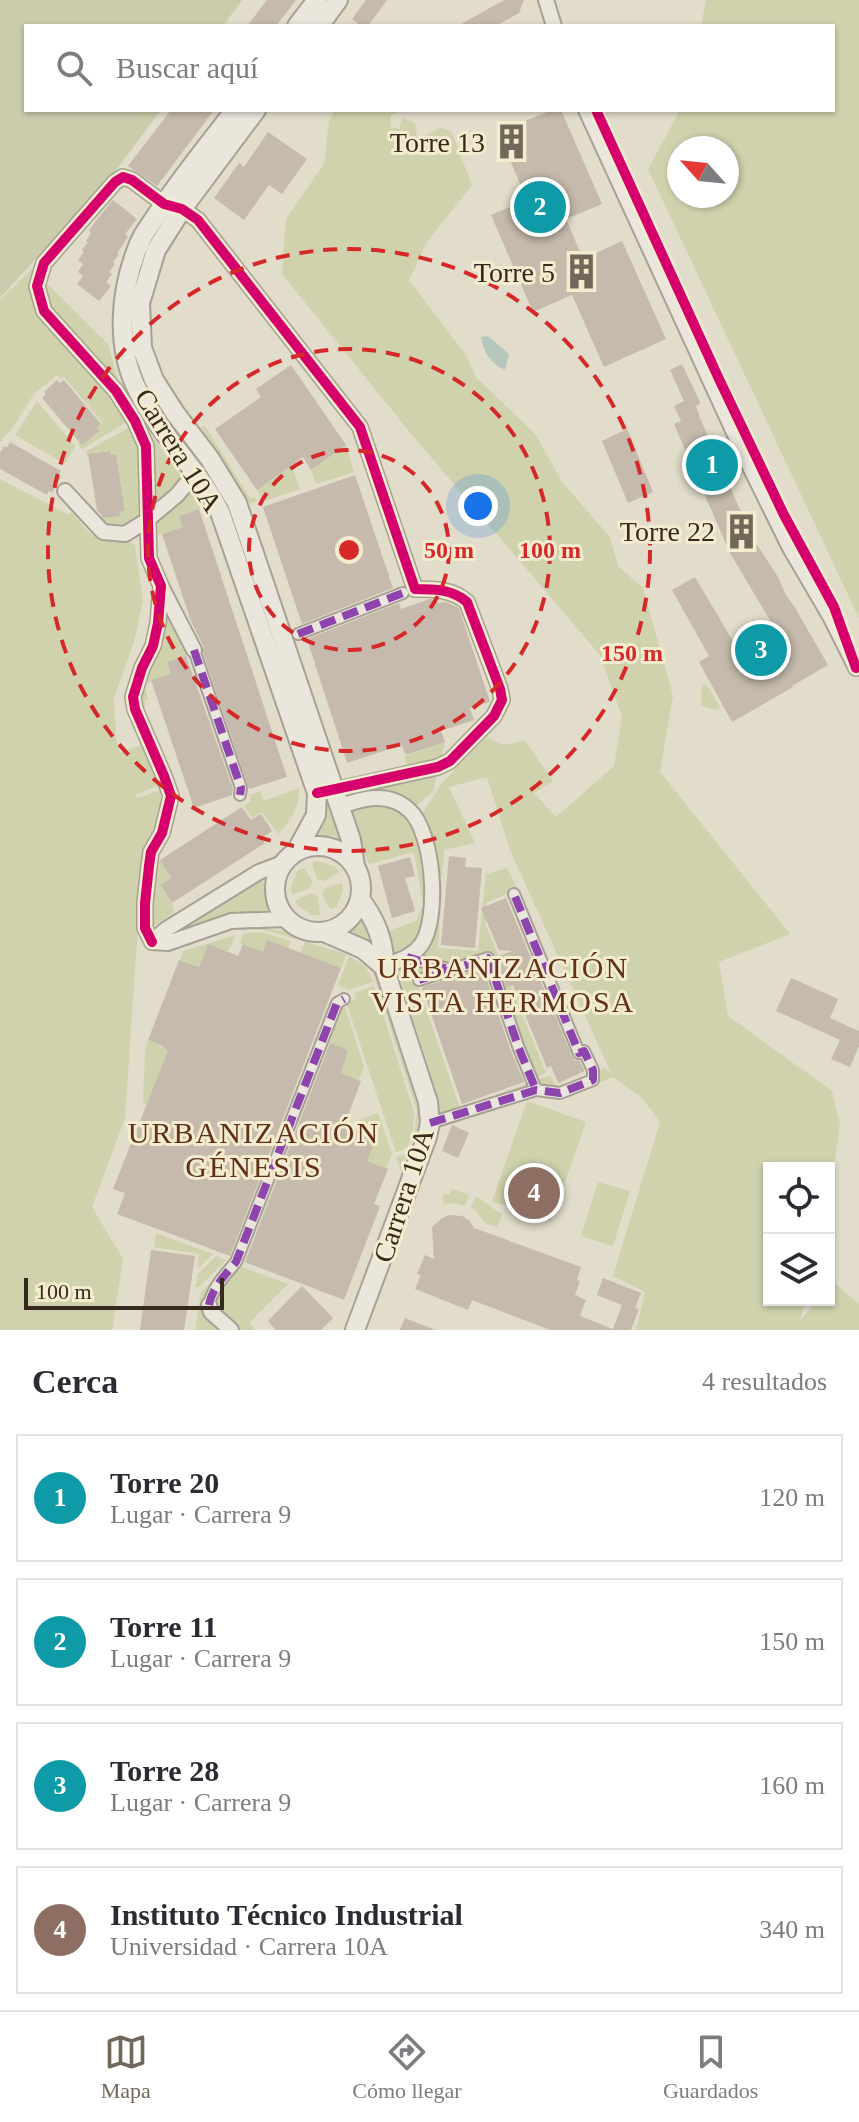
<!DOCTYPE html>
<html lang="es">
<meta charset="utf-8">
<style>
body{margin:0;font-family:Georgia,serif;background:#f2f2f3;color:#2b2b33}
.controls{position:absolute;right:24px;bottom:24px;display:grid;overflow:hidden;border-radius:0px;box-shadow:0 2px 6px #0004}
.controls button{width:72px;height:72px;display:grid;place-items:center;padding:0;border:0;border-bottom:2px solid #e1e1e2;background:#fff;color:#2b2b33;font:40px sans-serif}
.compass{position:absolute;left:667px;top:136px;width:72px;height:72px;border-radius:50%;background:#fff;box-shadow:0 2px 6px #0004;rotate:297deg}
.scale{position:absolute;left:24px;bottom:20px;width:200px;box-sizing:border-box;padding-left:8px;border:4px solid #352a1d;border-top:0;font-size:22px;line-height:28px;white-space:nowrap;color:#352a1d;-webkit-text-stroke:6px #f4eccf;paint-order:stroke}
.you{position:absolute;left:478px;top:506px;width:28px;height:28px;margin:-20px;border:6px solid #fff;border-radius:50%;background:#1a73e8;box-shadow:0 0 0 12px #1a73e833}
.badge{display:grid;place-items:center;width:52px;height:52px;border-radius:50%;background:#72685a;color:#fff;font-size:26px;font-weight:700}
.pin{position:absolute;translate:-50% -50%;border:4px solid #fff;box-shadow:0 2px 8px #0006}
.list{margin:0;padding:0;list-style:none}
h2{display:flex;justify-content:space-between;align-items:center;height:104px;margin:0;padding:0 32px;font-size:34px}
h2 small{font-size:26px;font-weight:400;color:#7c7c81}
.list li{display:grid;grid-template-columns:52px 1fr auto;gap:24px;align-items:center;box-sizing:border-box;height:128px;margin:0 16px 16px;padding:0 16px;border:2px solid #e1e1e2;border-radius:0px}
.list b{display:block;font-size:30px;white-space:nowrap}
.list p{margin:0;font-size:26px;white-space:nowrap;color:#7c7c81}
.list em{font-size:26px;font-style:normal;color:#7c7c81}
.icon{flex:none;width:44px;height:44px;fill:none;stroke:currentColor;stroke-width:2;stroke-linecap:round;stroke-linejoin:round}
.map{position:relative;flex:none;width:859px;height:1330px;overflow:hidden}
.search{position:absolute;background:#fff;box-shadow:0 2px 6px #0004;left:24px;right:24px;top:24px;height:88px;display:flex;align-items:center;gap:20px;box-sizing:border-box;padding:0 28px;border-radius:0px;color:#7c7c81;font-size:30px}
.sheet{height:680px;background:#fff}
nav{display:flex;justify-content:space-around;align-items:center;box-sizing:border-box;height:112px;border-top:2px solid #e1e1e2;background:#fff;font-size:22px;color:#7c7c81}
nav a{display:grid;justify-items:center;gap:4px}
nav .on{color:#72685a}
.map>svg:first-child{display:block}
</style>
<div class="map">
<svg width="859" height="1330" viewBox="0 0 859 1330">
<rect width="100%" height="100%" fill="#e2dcca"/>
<path fill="#cfd2ad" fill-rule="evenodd" d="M 706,0 L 859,0 L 859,618 L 648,169 L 680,110 L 833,110 L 833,26 L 701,26 ZM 727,148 L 727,196 L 679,196 L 679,148 Z
M 335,110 L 400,110 L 391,116 L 391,127 L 399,129 L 402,118 L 415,123 L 417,136 L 424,137 L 440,127 L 451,131 L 472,185 L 427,242 L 409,280 L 466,355 L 476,377 L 536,435 L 562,482 L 610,537 L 618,566 L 643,588 L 673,696 L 660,772 L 790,934 L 719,962 L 728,1016 L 832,1091 L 840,1125 L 829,1201 L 829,1168 L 769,1168 L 769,1300 L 805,1300 L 800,1321 L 818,1300 L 829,1300 L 829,1287 L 833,1282 L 859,1304 L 859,1330 L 634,1330 L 637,1326 L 645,1292 L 613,1276 L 660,1122 L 641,1097 L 613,1077 L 564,1097 L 532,1094 L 440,1123 L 440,1111 L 436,1091 L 397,968 L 412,960 L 438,881 L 442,881 L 438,948 L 478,951 L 486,874 L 507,868 L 518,889 L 486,903 L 486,925 L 546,1073 L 532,1079 L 488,955 L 416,980 L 460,1108 L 550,1075 L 557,1088 L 605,1068 L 611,1073 L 510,850 L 487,777 L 449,787 L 475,843 L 444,850 L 442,876 L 437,875 L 421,815 L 443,782 L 487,737 L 503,745 L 525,741 L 553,781 L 534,793 L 556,817 L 614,766 L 622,717 L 600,655 L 412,435 L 282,274 L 286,219 L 324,164 L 329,121 Z
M 32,269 L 108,344 L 118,380 L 128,396 L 124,401 L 132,419 L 82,449 L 78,444 L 99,431 L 97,428 L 103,423 L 64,377 L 61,379 L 57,375 L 34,394 L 10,432 L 6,434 L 0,443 L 0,300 Z
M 37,401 L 75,446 L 65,464 L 15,435 Z
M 141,421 L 182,478 C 169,493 142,525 122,528 C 114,529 105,525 97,521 L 97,516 L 103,515 L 104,518 L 120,516 L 119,512 L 125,511 L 116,454 L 111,455 L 110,451 L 94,453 L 89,458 L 85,452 Z
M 205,426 L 250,498 L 255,497 L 257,501 L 250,504 L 201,427 Z
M 346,445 L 354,472 L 316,484 L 311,470 Z
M 291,465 L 300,489 L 262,502 L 257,490 Z
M 0,479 L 69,515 L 71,511 C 89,534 96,545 127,540 L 135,545 L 143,601 L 134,642 L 114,698 L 116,739 L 120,753 L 143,744 L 158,786 L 135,795 L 137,798 L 160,790 C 163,818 158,828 143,852 L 125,1118 L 92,1207 L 123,1259 L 112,1330 L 0,1330 Z
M 193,492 L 203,505 L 199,509 L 179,516 L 183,527 L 151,537 L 152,523 L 186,494 Z
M 164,613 L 189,650 L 188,655 L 168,662 L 171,674 L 144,684 L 148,699 L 144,701 L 146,707 L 141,709 L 138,699 Z
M 702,685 L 707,685 L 720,707 L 717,710 L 701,706 Z
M 445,742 L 433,791 L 416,806 L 392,793 L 344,799 L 338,784 L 407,767 L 405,756 Z
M 299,788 C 300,806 291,821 278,834 L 262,812 L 252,818 L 244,806 L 251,801 L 250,795 L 260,791 L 264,801 Z
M 329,801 L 343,839 L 341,840 L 334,836 L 317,835 L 316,831 L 325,814 L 326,802 Z
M 383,804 C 393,807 403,811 409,820 C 428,845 433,907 420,935 C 416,945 407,950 397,954 L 393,952 L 388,931 L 416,921 L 423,905 L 414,852 L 369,864 L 351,813 L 353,808 Z
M 160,860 L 171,878 L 161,885 L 172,903 L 174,912 L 155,925 L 149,923 L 156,862 Z
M 317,861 L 334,866 L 339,872 L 325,881 L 317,879 L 312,864 Z
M 304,868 L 313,882 L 309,889 L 292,894 L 291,886 L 298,870 Z
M 259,880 L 265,883 L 268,908 L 266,911 L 230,914 L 180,933 L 169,935 Z
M 342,883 L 343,891 L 336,907 L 330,909 L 322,895 L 325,888 Z
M 311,893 L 318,897 L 320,915 L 312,915 L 297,905 L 296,900 Z
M 363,918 L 377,948 L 374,949 L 349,932 Z
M 256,926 C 293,934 349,940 374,971 L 419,1111 L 417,1137 L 401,1184 L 399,1183 L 401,1170 L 396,1158 L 407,1153 L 413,1144 L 417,1111 L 373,973 C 368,966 363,960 355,955 C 337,945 313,941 293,938 C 275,935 260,925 243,931 L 243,927 Z
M 252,932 L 265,933 L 291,941 L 288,948 L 263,952 L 240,943 L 243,934 Z
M 236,935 L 228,952 L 208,945 L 199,967 L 180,960 L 183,951 Z
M 305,942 L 346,954 L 341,968 L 300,953 Z
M 349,956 L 366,967 L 373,982 L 349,990 L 338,985 Z
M 374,986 L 414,1112 L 413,1131 L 407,1148 L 396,1152 L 346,1002 L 356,999 L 354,993 Z
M 344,1004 L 364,1067 L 359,1080 L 340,1073 L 348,1050 L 329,1043 Z
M 148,1040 L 169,1048 L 148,1105 L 143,1103 L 145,1051 Z
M 527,1101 L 586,1122 L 551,1222 L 492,1201 Z
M 378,1113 L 392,1154 L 386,1168 L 367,1161 L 375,1138 L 355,1130 L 359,1120 Z
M 598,1182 L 630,1191 L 613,1246 L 581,1236 Z
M 452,1189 L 469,1195 L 465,1206 L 454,1203 L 443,1205 L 443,1194 L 450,1195 Z
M 475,1197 C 486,1200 492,1210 503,1214 L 497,1227 L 485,1223 L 476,1211 L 471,1208 Z
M 156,1233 L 213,1254 L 198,1269 L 199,1254 L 154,1247 Z
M 216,1256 L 226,1260 L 199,1287 L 195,1287 L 198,1274 Z
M 231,1263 L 288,1284 L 249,1323 L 255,1330 L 195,1330 L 201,1292 Z"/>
<path fill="#caccac" d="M 0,0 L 242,0 L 223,26 L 26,26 L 26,110 L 161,110 L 111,177 L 0,298 Z"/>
<path fill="#b6c7bd" d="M 488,336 L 509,354 L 505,370 C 490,363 484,353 481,337 Z"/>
<path fill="#c5baab" d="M 267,0 L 296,0 L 276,26 L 247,26 Z
M 366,0 L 387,0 L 368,26 L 361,26 L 352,19 Z
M 504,0 L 524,0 L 519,13 L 496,26 L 458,26 Z
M 171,110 L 214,110 L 157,186 L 128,166 Z
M 552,110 L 561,110 L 602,204 L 566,219 L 583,259 L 622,241 L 666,339 L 604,367 L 572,295 L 533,312 L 491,215 L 527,200 L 498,132 Z
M 268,132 L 307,159 L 282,194 L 269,185 L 244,220 L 214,198 L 239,163 L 244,167 Z
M 113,200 L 137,219 L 125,234 L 128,237 L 117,253 L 119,254 L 113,262 L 115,264 L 109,272 L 112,274 L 106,282 L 111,286 L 99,301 L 77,284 L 83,276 L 78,272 L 83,264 L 78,260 L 84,252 L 82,250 L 88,242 L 86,241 L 91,233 L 89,231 L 94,223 Z
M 682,364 L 699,400 L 700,404 L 696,406 L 700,418 L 752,537 L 778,577 L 786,595 L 794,606 L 828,665 L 792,686 L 793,687 L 732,722 L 699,662 L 709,656 L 672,590 L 695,577 L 734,643 L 771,622 L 730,553 L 674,424 L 681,421 L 674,406 L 684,401 L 670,370 Z
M 291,365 L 346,445 L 311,470 L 303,457 L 257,490 L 215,429 L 261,397 L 256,389 Z
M 57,380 L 60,383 L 64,380 L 101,424 L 97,428 L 99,431 L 82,445 L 42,398 L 46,394 L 44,392 Z
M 627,429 L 653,492 L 628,503 L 602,441 Z
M 10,442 L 61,471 L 58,476 L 61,477 L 52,493 L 49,491 L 47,495 L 0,469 L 0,453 L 4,446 L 7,448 Z
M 110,451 L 111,455 L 116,454 L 125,511 L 119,512 L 120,516 L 104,518 L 97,510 L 88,454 Z
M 355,475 L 393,588 L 302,624 L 263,507 Z
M 199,509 L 287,777 L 249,789 L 203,653 L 203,646 L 191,621 L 162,534 L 183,527 L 179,516 Z
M 430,599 L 435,600 L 436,603 L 446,602 L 459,608 L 490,702 L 470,708 L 474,720 L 441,731 L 445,742 L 409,754 L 405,754 L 402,745 L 347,763 L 307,639 L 399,603 L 401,609 Z
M 186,656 L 233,789 L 232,795 L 194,808 L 151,680 L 171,674 L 167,662 Z
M 242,807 L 251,820 L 261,814 L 272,831 L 262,838 L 265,843 L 172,903 L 161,885 L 171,878 L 160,860 Z
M 449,856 L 466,858 L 465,867 L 482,868 L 475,948 L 441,945 Z
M 410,857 L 415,876 L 405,878 L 415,911 L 392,918 L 378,866 Z
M 506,898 L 572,1056 L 575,1060 L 580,1061 L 585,1071 L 558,1083 L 551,1066 L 547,1068 L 513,985 L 506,987 L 496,957 L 512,951 L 499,950 L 481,908 Z
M 267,940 L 341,968 L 230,1256 L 117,1214 L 125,1193 L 113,1189 L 168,1051 L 161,1045 L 148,1040 L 179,960 L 199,967 L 208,944 L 238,956 L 243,944 L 263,952 Z
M 483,968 L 510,1049 L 524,1082 L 462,1104 L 422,987 Z
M 791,978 L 838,999 L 830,1018 L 859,1031 L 859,1046 L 850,1067 L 831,1059 L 840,1040 L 776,1011 Z
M 330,1043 L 348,1050 L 341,1073 L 361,1081 L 344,1126 L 376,1138 L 367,1161 L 388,1169 L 374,1204 L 380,1206 L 344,1300 L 245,1262 Z
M 452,1125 L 469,1133 L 458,1158 L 442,1151 Z
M 449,1215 L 462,1216 L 469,1220 L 474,1228 L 581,1267 L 577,1280 L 580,1281 L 575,1295 L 586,1300 L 580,1316 L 613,1329 L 622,1305 L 597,1295 L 603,1278 L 641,1293 L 635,1308 L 639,1309 L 631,1330 L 550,1330 L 472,1300 L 468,1310 L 415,1289 L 421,1275 L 417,1274 L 425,1255 L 434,1259 L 432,1227 L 441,1219 Z
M 151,1250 L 195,1256 L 184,1330 L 140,1330 Z
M 302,1286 L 333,1318 L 321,1330 L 276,1330 L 268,1321 Z
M 405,1318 L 433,1329 L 433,1330 L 400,1330 Z"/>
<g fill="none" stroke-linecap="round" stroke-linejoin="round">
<defs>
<path id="pedestrian" d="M 298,634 L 403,593
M 194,650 L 241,788 L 240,795
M 407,957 L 451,970
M 419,980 L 488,958 L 518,1046 L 536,1090
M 430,1123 L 536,1090 L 560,1093 L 593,1080 L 593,1070 L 584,1051 L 579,1053 L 514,894
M 209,1305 C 212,1288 225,1275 236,1262 L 337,1003 L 344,999"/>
<path id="minor" d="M 546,0 L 554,26
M 586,110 L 748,463 L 790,548 L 831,618 L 856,668
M 65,491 L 103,532 L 125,534 L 146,521 L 177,495 L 195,473
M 161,586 L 194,650
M 339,807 C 362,798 389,791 409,810 C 434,832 440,919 421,945 C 412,957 397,961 384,967
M 152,942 L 145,928 L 145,903 L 149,866 L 151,852 L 162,833 L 171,796 L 164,776 L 135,709 L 133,697 L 142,668 L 153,646 L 158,623 L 161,586 L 149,558 L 146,446 L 135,421 L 116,391 L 44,311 L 37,286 L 44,263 L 115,182 L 123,177 L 132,180 L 164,204 L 182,209 L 198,220 L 360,427 L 415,589 C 434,589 452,589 467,602 L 500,689 L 502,700 L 494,716 L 450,761 L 438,767 L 326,792
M 152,942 L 165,930 L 259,872 L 283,863
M 152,942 L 168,943 L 231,921 L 287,919
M 209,1305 L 211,1312 L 231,1330"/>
<path id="tertiary" d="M 297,26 L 317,0
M 319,26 L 338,0
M 235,110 C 209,144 182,177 158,213 C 152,223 143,233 139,244 C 120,290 115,346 138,391 C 160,435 198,469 220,512 L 317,793 L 316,815 L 296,852
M 256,110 L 182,209 L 156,250 L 140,303 L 142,348 L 154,380 L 175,413 L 210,459 L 237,503 L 351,840 L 355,866
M275 889a43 43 0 1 1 86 0a43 43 0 1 1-86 0Z
M 324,932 L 363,949 L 384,967
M 355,1330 L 427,1137 L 430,1123 L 428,1102 L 384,967 C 385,941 375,919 360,899"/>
</defs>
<use href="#pedestrian" stroke="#a7a194" stroke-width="14"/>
<use href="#minor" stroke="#a7a194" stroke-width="18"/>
<use href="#tertiary" stroke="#a7a194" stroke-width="22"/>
<use href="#pedestrian" stroke="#eae6dc" stroke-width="10"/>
<use href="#minor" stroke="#eae6dc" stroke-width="14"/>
<use href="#tertiary" stroke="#eae6dc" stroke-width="18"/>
<path stroke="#8e44ad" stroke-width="8" stroke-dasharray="16 8" stroke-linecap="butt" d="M 298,634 L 403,593
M 194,650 L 241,788 L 240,795
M 407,957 L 451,970
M 419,980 L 488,958 L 518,1046 L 536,1090
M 430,1123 L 536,1090 L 560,1093 L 593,1080 L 593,1070 L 584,1051 L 579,1053 L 514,894
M 209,1305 C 212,1288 225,1275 236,1262 L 337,1003 L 344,999"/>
<defs>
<path id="cycleway" d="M 596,110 L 719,379 L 784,515 L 834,607 L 856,668
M 152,942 L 145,928 L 145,903 L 149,866 L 151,852 L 162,833 L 171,796 L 164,776 L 135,709 L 133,697 L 142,668 L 153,646 L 158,623 L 161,586 L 149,558 L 146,446 L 135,421 L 116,391 L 44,311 L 37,286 L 44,263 L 115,182 L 123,177 L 132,180 L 164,204 L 182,209 L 198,220 L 360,427 L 415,589 C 434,589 452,589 467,602 L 500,689 L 502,700 L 494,716 L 450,761 L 438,767 L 317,793"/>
</defs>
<use href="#cycleway" stroke="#f4eccf" stroke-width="15"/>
<use href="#cycleway" stroke="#d6006c" stroke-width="10"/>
</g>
<g fill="none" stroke="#d62828" stroke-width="4" stroke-dasharray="14 10">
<circle cx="349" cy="550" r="100"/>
<circle cx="349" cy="550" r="201"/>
<circle cx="349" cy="550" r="301"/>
</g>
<defs>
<symbol id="building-bare" viewBox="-9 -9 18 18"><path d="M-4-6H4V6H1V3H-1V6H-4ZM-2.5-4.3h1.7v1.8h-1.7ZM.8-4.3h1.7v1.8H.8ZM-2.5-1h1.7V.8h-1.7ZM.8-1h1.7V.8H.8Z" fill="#72685a" stroke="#f4eccf" stroke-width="2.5" paint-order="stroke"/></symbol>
</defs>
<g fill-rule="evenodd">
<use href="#building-bare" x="486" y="116" width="51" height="51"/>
<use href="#building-bare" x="556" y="246" width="51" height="51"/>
<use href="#building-bare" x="716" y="506" width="51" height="51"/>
</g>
<g text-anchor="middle" stroke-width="6" stroke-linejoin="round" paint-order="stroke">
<g font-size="28" fill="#352a1d" stroke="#f4eccf" text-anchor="end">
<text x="485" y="152">Torre 13</text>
<text x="555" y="282">Torre 5</text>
<text x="715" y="541">Torre 22</text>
</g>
<g font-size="28" fill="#352a1d" stroke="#f4eccf">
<text transform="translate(179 450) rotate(58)" y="10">Carrera 10A</text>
<text transform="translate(403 1195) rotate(-72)" y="10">Carrera 10A</text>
</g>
<g font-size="30" letter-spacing="2" fill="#60301d" stroke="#f4eccf">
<text x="503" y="978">URBANIZACIÓN<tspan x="503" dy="34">VISTA HERMOSA</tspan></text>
<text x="254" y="1143">URBANIZACIÓN<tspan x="254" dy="34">GÉNESIS</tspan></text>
</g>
</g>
<circle cx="349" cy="550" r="12" fill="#d62828" stroke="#f4eccf" stroke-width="4"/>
<g font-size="24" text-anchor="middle" font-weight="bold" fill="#d62828" stroke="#f4eccf" stroke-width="6" stroke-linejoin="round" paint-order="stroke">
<text x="449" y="558">50 m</text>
<text x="550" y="558">100 m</text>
<text x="632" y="661">150 m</text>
</g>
</svg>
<div class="controls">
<button><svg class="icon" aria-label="locate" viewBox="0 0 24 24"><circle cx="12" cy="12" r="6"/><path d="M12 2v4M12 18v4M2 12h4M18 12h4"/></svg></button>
<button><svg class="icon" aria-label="layers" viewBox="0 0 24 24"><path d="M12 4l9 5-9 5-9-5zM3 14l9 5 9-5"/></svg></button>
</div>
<svg class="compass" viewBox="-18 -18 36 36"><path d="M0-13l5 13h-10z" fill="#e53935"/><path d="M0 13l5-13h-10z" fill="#7c7c81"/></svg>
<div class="scale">100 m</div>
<div class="you"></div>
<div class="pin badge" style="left:712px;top:465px;background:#0f9aa8">1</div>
<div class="pin badge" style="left:540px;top:207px;background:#0f9aa8">2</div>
<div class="pin badge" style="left:761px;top:650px;background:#0f9aa8">3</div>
<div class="pin badge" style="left:534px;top:1193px;background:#8d6e63">4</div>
<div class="search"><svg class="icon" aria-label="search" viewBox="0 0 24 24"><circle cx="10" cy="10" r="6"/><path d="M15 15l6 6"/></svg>Buscar aquí</div>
</div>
<section class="sheet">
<h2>Cerca<small>4 resultados</small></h2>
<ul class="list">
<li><span class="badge" style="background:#0f9aa8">1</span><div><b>Torre 20</b><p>Lugar · Carrera 9</p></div><em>120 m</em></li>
<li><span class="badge" style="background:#0f9aa8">2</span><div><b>Torre 11</b><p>Lugar · Carrera 9</p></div><em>150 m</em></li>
<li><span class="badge" style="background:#0f9aa8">3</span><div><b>Torre 28</b><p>Lugar · Carrera 9</p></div><em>160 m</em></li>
<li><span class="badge" style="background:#8d6e63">4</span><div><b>Instituto Técnico Industrial</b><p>Universidad · Carrera 10A</p></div><em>340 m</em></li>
</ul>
</section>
<nav>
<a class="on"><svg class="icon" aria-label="map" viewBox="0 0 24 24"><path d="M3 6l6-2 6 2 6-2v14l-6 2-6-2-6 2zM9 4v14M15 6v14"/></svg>Mapa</a>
<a><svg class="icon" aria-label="directions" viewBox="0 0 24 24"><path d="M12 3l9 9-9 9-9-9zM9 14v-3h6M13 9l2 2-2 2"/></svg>Cómo llegar</a>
<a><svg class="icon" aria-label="saved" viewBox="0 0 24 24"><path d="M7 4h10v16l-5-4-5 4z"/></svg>Guardados</a>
</nav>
